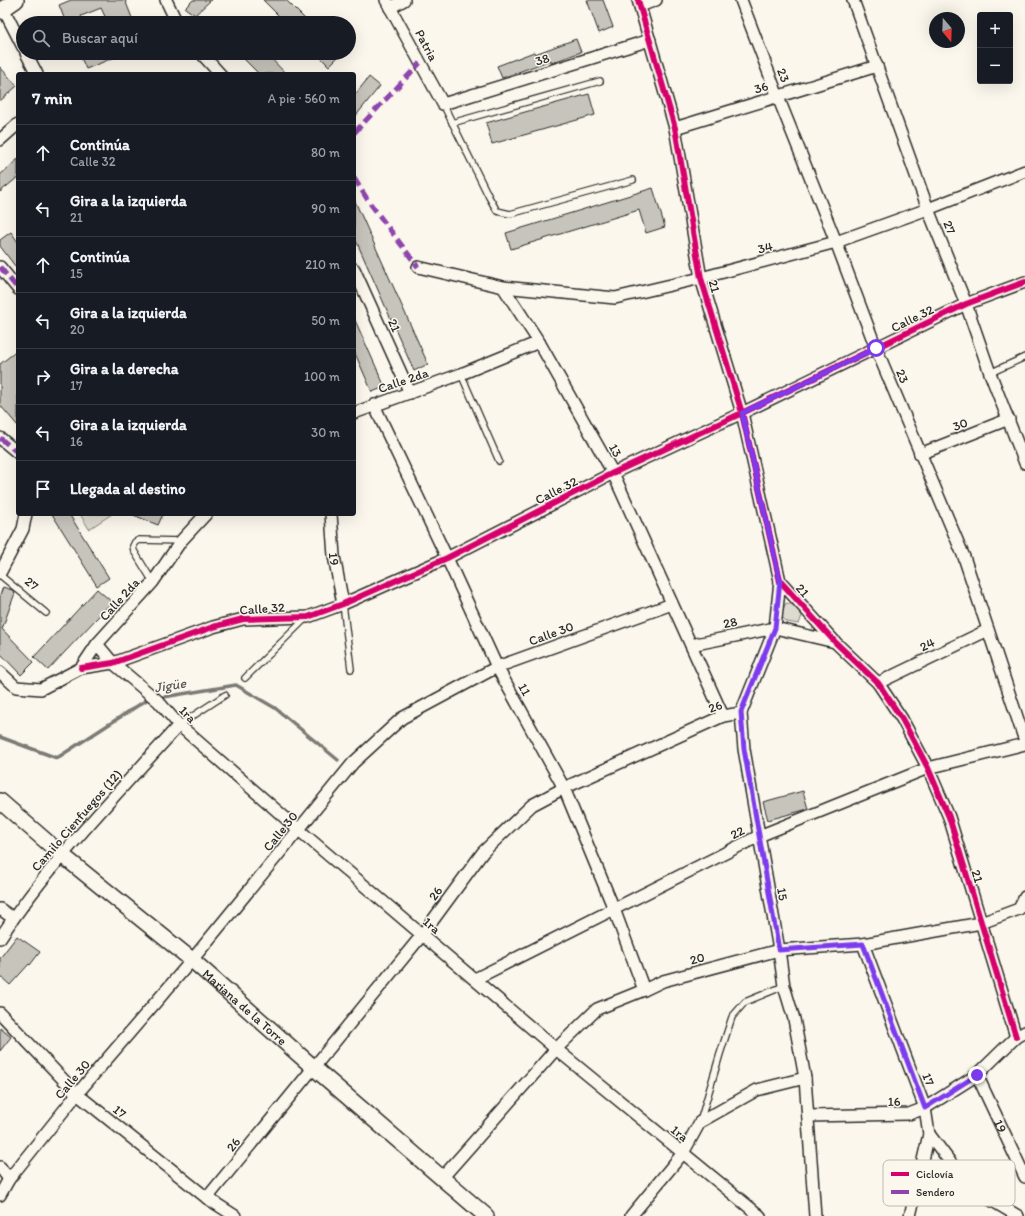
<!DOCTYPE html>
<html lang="es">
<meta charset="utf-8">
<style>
body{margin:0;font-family:Itim,sans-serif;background:#242831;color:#f1f3f6}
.controls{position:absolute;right:12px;top:12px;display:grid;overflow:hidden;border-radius:4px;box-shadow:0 4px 16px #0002}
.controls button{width:36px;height:36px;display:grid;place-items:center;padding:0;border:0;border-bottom:1px solid #363941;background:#171b24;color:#f1f3f6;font:20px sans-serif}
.compass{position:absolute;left:929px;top:12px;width:36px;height:36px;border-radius:50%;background:#171b24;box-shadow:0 4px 16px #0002;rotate:161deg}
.stop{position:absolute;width:12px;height:12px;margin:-9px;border:3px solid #7c3aed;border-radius:50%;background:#fff}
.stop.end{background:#7c3aed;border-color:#fff;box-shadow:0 1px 4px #0008}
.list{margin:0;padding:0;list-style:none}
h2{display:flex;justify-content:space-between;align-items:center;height:52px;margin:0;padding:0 16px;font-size:17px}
h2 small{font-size:13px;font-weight:400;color:#9ea1a6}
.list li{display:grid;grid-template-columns:26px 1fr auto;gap:12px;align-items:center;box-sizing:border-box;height:56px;padding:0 16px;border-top:1px solid #363941}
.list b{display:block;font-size:15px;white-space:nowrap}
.list p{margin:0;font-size:13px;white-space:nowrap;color:#9ea1a6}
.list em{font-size:13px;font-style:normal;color:#9ea1a6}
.icon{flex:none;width:22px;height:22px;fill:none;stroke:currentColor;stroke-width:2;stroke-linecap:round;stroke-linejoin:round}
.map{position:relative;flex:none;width:1025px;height:1216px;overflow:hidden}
.search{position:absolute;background:#171b24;box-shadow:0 4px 16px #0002;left:16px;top:16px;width:340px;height:44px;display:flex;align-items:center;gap:10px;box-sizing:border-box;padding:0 14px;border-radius:22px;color:#9ea1a6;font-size:15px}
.panel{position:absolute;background:#171b24;box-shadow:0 4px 16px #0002;left:16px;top:72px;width:340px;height:444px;border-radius:4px}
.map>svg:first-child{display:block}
</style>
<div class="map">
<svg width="1025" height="1216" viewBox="0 0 1025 1216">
<rect width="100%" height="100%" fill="#fbf7ec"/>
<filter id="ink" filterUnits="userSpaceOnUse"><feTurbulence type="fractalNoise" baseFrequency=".025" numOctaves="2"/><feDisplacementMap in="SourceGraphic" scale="8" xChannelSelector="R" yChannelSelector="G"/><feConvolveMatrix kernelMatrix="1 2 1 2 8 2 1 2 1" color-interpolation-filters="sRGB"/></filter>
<g filter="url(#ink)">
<path fill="#dddad0" stroke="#84827e" d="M 80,514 L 112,514 L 89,529 Z
M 786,603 L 798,606 L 803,613 L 799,624 L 787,622 L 780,615 Z"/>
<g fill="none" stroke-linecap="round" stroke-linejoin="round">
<path stroke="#7b7a75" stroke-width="3.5" d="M 158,698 L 236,685 L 275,708 L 338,760
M 0,737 L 57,758 L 148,699 L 152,699"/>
</g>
<path fill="#c7c4bc" stroke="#2b2b2b" d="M 71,0 L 125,0 L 134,23 L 108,23 L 101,8 L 81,16 L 84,23 L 66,23 L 59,5 Z
M 193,0 L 211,0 L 195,15 L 185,8 Z
M 263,0 L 286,0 L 309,23 L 286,23 Z
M 587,0 L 603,0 L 613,27 L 599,33 Z
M 576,39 L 581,52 L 551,63 L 551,60 L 502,78 L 497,66 L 534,52 L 535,54 Z
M 79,53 L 125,53 L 86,69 Z
M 238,53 L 266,53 L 286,74 L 259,74 Z
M 316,53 L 342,53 L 329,66 Z
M 0,67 L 17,86 L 0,101 Z
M 369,77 L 380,86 L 354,118 L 354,96 Z
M 589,94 L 595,115 L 492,144 L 486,123 Z
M 18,159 L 18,177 L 0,192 L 0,175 Z
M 653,188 L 665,227 L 646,233 L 639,210 L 511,249 L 506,233 Z
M 354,199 L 428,364 L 414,371 L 354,236 Z
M 11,232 L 18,242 L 18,270 L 0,246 L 0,240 Z
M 354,318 L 385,387 L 372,392 L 354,351 Z
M 18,350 L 18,426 L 0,405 L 0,364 Z
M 52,514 L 69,514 L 109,578 L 97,586 Z
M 131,514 L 163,514 L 158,525 Z
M 3,587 L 12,590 L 15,593 L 2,629 L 34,662 L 21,675 L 0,653 L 0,595 Z
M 97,589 L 112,602 L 48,670 L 34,657 Z
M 803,791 L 808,809 L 768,820 L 763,802 Z
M 17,936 L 40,952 L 30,965 L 29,964 L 10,985 L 0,976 L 0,958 Z
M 0,1028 L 11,1037 L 0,1051 Z"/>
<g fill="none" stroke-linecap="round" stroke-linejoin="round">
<defs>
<path id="lane" d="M 443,104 L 489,197 L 497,211 L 510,214 L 633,180
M 452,123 L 600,81
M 990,373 L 1025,357
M 461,374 L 499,461
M 0,575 L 46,613
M 153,582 L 134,551 L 133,546 L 135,542 L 139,540 L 181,541
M 343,604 L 351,669
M 245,678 L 306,618
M 179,725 L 225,695
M 700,1122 L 720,1054 L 732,1017 L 745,1002 L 784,986"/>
<g id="street">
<path d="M 166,0 L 177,23"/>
<path d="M 386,0 L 443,104 L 650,40"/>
<path d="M 638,0 L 675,128 L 701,278 L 742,413 L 780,581 L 835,642 L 878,683 L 902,719 L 928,768 L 949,817 L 1016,1037"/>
<path d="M 741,0 L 778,97 L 836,242 L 876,348 L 964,557 L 1025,741"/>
<path d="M 853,0 L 928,209 L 966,304 L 990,373 L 1025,463"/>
<path d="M 640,6 L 656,0"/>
<path d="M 3,8 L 23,47"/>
<path d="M 390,8 L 404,0"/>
<path d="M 26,53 L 37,74"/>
<path d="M 201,53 L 220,74"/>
<path d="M 675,128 L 877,66"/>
<path d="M 0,140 L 18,124"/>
<path d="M 0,267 L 18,289"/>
<path d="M 418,267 L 503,287 L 539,342 L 613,473 L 723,716"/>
<path d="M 354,269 L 410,393"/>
<path d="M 503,287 L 615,298 L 701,278 L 836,242 L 928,209 L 1025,171"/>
<path d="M 374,405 L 447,558 L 497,667 L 564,788 L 614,909 L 644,990"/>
<path d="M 354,413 L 461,374 L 539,342"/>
<path d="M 0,438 L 18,453"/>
<path d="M 920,454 L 1009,419"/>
<path id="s1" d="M 331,514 L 334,556 L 343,604"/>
<path d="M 0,573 L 23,529 L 26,514"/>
<path d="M 780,581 L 775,628 L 741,713 L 744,749 L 779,950 L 784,986 L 794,1019 L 805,1078 L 815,1216"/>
<path d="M 97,644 L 113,663 L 158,701 L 179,725 L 299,830 L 556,1049 L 760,1216"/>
<path d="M 691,645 L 775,628 L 835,642"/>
<path d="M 81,668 L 113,663 L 213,627 L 243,619 L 308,617 L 343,604 L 447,558 L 613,473 L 742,413 L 966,304 L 1025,282"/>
<path d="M 0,672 L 16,687 L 41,689 L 81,668 L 97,644 L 153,582 L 181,541 L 206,514"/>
<path d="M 878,683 L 988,630"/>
<path d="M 0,909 L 13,918"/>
<path d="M 0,938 C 51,861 117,794 179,725"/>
<path d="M 863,944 L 925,1108 L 929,1134 L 969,1187 L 1018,1216"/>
<path d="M 475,979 L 759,836 L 928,768 L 1025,744"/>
<path d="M 0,1013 L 77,1094 L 207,1198 L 235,1216"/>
<path id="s2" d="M 977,1075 L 1025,1177"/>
<path d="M 808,1116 L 909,1114 L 925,1108 L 977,1075 L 1016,1037 L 1025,1032"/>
<path d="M 0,1167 L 9,1179"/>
<path d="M 442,1178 L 556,1049 L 597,1009 L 644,990 L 663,981 L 779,950 L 863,944 L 981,923 L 1019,909 L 1025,897"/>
<path d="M 0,1195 L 9,1179 L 77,1094 L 192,960 L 353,763 L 402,718 L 497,667 L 672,604"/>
<path d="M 207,1198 L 422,935 L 483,852 L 532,805 L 564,788 L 723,716 L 741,713"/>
<path d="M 631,1216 L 683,1153 L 700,1122 L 757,1090 L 805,1078"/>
<path d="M 910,1216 L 929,1134"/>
</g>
<g id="secondary">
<path d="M 0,11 L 16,0"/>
<path id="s3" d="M 0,801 L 62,855 L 192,960 L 313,1067 L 486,1216"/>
</g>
</defs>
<use href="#lane" stroke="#2b2b2b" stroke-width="8"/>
<use href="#street" stroke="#2b2b2b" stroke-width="14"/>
<use href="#secondary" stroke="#2b2b2b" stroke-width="18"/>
<use href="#lane" stroke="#fbf7ec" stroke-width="5.5"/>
<use href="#street" stroke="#fbf7ec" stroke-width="11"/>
<use href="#secondary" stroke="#fbf7ec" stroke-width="15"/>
<path stroke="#8e44ad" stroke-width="5" stroke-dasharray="10 5" stroke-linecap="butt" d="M 354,133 L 420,63
M 354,178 L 369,202 L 418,267
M 0,267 L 18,289
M 0,438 L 18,453"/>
<defs>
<path id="cycleway" d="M 638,0 L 675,128 L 701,278 L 742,413 L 780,581 L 835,642 L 878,683 L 902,719 L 928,768 L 949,817 L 1016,1037
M 81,668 L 113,663 L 213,627 L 243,619 L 308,617 L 343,604 L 447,558 L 613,473 L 742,413 L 966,304 L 1025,282"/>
</defs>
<use href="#cycleway" stroke="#fbf7ec" stroke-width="8"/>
<use href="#cycleway" stroke="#d6006c" stroke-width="6"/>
</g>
</g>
<g fill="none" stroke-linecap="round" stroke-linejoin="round" filter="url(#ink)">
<path stroke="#7c3aed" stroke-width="5" d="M 876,348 L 742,413 L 780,581 L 775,628 L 741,712 L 744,749 L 779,950 L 863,944 L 925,1108 L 977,1075"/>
</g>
<g text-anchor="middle" stroke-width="3" stroke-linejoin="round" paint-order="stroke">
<g font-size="13" fill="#2b2b2b" stroke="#fbf7ec">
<text transform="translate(427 45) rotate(62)" y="5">Patria</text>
<text transform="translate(542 59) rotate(-17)" y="5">38</text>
<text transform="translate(784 75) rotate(69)" y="5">23</text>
<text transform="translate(761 87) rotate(-17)" y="5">36</text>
<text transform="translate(950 227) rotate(68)" y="5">27</text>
<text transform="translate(765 247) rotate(-15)" y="5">34</text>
<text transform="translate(715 286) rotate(74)" y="5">21</text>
<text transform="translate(912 318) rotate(-26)" y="5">Calle 32</text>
<text transform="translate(395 325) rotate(66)" y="5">21</text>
<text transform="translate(903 376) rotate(67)" y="5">23</text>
<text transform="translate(403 380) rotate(-19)" y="5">Calle 2da</text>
<text transform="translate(960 424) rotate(-21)" y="5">30</text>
<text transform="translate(616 450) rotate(61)" y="5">13</text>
<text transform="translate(556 490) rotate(-27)" y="5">Calle 32</text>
<text dy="5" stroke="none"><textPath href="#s1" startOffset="45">19</textPath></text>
<text transform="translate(32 583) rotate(39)" y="5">27</text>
<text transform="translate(803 590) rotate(48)" y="5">21</text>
<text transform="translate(119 599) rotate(-48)" y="5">Calle 2da</text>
<text transform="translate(262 608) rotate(-4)" y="5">Calle 32</text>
<text transform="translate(730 622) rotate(-12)" y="5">28</text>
<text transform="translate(551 633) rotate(-20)" y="5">Calle 30</text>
<text transform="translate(927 644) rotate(-26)" y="5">24</text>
<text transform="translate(525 689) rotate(61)" y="5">11</text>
<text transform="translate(715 706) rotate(-20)" y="5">26</text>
<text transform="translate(188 714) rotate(46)" y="5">1ra</text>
<text transform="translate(76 820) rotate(-49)" y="5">Camilo Cienfuegos (12)</text>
<text transform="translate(280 831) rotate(-51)" y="5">Calle 30</text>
<text transform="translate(737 832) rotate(-27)" y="5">22</text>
<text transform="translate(978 876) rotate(73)" y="5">21</text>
<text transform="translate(435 893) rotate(-54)" y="5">26</text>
<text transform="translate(783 894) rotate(80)" y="5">15</text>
<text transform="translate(432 925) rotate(40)" y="5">1ra</text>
<text transform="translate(697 958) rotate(-15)" y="5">20</text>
<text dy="5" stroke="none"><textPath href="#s3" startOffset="320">Mariana de la Torre</textPath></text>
<text transform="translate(72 1079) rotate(-50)" y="5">Calle 30</text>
<text transform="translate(929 1079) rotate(69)" y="5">17</text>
<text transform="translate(894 1101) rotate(-1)" y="5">16</text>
<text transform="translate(120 1111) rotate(39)" y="5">17</text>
<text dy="5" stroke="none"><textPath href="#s2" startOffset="56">19</textPath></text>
<text transform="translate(680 1133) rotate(39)" y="5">1ra</text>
<text transform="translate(233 1144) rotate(-51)" y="5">26</text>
</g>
<g font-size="14" font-style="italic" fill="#5a5956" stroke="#fbf7ec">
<text transform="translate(170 685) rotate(-9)" y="5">Jigüe</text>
</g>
</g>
<rect x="883" y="1160" width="132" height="46" rx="6" fill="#fbf7ec" stroke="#bdbab2" stroke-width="1"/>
<rect x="891" y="1172" width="18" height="4" fill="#d6006c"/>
<rect x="891" y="1190" width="18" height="4" fill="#8e44ad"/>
<g font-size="11" fill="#2b2b2b">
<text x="916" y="1178">Ciclovía</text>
<text x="916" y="1196">Sendero</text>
</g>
</svg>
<div class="controls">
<button>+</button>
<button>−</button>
</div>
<svg class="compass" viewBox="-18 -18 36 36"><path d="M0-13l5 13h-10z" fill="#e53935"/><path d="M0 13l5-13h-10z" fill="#9ea1a6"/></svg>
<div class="stop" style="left:876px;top:348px"></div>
<div class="stop end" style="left:977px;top:1075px"></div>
<div class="search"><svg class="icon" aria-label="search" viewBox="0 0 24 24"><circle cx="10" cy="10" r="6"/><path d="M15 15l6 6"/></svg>Buscar aquí</div>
<section class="panel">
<h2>7 min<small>A pie · 560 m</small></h2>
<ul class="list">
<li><svg class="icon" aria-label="ahead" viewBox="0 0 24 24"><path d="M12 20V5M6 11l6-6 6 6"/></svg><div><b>Continúa</b><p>Calle 32</p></div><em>80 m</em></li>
<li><svg class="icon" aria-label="left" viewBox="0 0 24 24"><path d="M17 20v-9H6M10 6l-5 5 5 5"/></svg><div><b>Gira a la izquierda</b><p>21</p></div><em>90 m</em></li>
<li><svg class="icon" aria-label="ahead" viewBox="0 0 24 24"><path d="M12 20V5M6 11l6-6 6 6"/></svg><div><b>Continúa</b><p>15</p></div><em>210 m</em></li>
<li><svg class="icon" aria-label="left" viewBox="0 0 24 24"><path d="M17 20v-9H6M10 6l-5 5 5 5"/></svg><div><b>Gira a la izquierda</b><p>20</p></div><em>50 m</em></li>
<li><svg class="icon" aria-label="right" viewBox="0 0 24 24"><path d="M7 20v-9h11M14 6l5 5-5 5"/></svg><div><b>Gira a la derecha</b><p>17</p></div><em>100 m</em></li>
<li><svg class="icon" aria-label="left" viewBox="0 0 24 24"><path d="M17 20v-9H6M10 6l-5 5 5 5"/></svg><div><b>Gira a la izquierda</b><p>16</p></div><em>30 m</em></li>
<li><svg class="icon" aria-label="arrive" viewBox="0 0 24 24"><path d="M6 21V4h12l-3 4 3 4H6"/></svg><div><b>Llegada al destino</b></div></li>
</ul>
</section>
</div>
